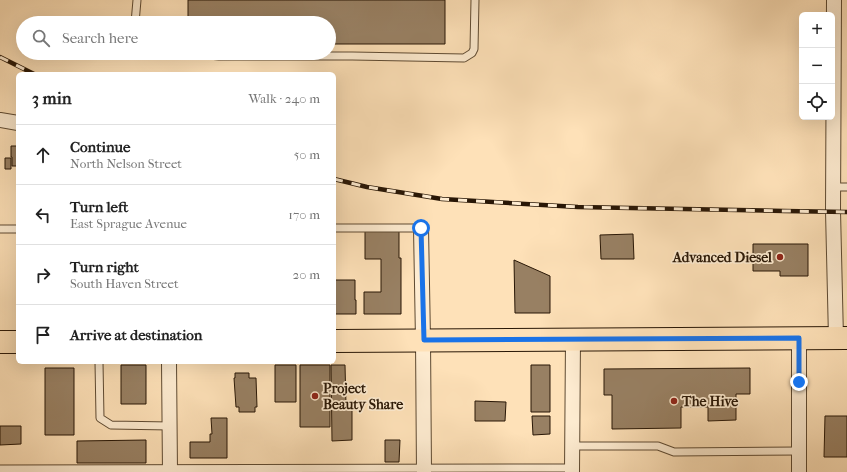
<!DOCTYPE html>
<meta charset="utf-8">
<style>
body{margin:0;font-family:"IM FELL French Canon",serif;background:#f6f6f6;color:#222}
.controls{position:absolute;right:12px;top:12px;display:grid;overflow:hidden;border-radius:6px;box-shadow:0 4px 16px #0002}
.controls button{width:36px;height:36px;display:grid;place-items:center;padding:0;border:0;border-bottom:1px solid #e0e0e0;background:#fff;color:#222;font:20px sans-serif}
.stop{position:absolute;width:12px;height:12px;margin:-9px;border:3px solid #1a73e8;border-radius:50%;background:#fff}
.stop.end{background:#1a73e8;border-color:#fff;box-shadow:0 1px 4px #0008}
.list{margin:0;padding:0;list-style:none}
h2{display:flex;justify-content:space-between;align-items:center;height:52px;margin:0;padding:0 16px;font-size:17px}
h2 small{font-size:13px;font-weight:400;color:#767676}
.list li{display:grid;grid-template-columns:26px 1fr auto;gap:12px;align-items:center;box-sizing:border-box;height:60px;padding:0 16px;border-top:1px solid #e0e0e0}
.list b{display:block;font-size:15px;white-space:nowrap}
.list p{margin:0;font-size:13px;white-space:nowrap;color:#767676}
.list em{font-size:13px;font-style:normal;color:#767676}
.icon{flex:none;width:22px;height:22px;fill:none;stroke:currentColor;stroke-width:2;stroke-linecap:round;stroke-linejoin:round}
.map{position:relative;flex:none;width:847px;height:472px;overflow:hidden}
.search{position:absolute;background:#fff;box-shadow:0 4px 16px #0002;left:16px;top:16px;width:320px;height:44px;display:flex;align-items:center;gap:10px;box-sizing:border-box;padding:0 14px;border-radius:22px;color:#767676;font-size:15px}
.panel{position:absolute;background:#fff;box-shadow:0 4px 16px #0002;left:16px;top:72px;width:320px;height:292px;border-radius:6px}
.map>svg:first-child{display:block}
</style>
<div class="map">
<svg width="847" height="472" viewBox="0 0 847 472">
<rect width="100%" height="100%" fill="#fee1b8"/>
<filter id="stains"><feTurbulence type="fractalNoise" baseFrequency=".005" numOctaves="4"/><feColorMatrix values="0 0 0 0 .2 0 0 0 0 .09 0 0 0 0 .02 0 0 0 .5 -.17"/></filter>
<radialGradient id="worn" r=".72"><stop offset=".6" stop-color="#630" stop-opacity="0"/><stop offset="1" stop-color="#630" stop-opacity=".3"/></radialGradient>
<path fill="#988063" stroke="#291706" d="M 188,0 L 445,0 L 445,44 L 329,44 L 329,23 L 188,23 Z
M 11,146 L 18,146 L 18,166 L 12,166 L 12,157 L 11,157 Z
M 5,158 L 11,158 L 11,169 L 5,169 Z
M 365,231 L 399,231 L 399,258 L 401,258 L 401,314 L 364,314 L 364,292 L 381,292 L 381,259 L 365,259 Z
M 633,234 L 634,259 L 601,259 L 600,235 Z
M 753,244 L 808,244 L 808,276 L 780,276 L 780,271 L 753,271 Z
M 514,260 L 550,276 L 550,313 L 515,313 Z
M 334,280 L 355,280 L 355,300 L 356,300 L 356,314 L 334,314 Z
M 121,365 L 146,365 L 146,404 L 121,404 Z
M 275,365 L 296,365 L 296,402 L 275,402 Z
M 300,365 L 330,365 L 330,427 L 300,427 Z
M 331,365 L 345,365 L 346,405 L 352,405 L 352,440 L 332,441 Z
M 531,365 L 550,365 L 550,412 L 531,412 Z
M 45,368 L 74,368 L 74,435 L 45,435 Z
M 750,368 L 750,394 L 736,394 L 736,420 L 708,421 L 708,407 L 681,407 L 681,428 L 612,429 L 612,395 L 604,395 L 604,369 Z
M 235,373 L 249,373 L 249,378 L 256,378 L 257,407 L 255,407 L 255,412 L 239,412 L 239,407 L 236,407 L 234,378 L 235,378 Z
M 475,401 L 506,402 L 505,421 L 475,421 Z
M 532,416 L 550,416 L 550,434 L 533,435 Z
M 825,416 L 847,416 L 847,457 L 824,457 Z
M 211,418 L 227,418 L 227,458 L 190,458 L 190,442 L 210,442 L 210,434 L 212,434 Z
M 0,426 L 21,426 L 21,444 L 0,445 Z
M 146,440 L 146,463 L 77,463 L 77,441 Z
M 385,440 L 400,440 L 399,462 L 385,462 Z"/>
<g fill="none" stroke-linecap="round" stroke-linejoin="round">
<defs>
<path id="service" d="M 135,23 L 137,0
M 187,53 L 219,56 L 352,56 L 464,58 L 472,53 L 474,49 L 475,0
M 833,187 L 847,187
M 334,228 L 421,228
M 0,229 L 18,229
M 99,362 L 100,418 L 111,425 L 170,426
M 572,446 L 658,446 L 674,452 L 799,451
M 0,469 L 572,468"/>
<path id="minor" d="M 834,0 L 833,211 L 836,338
M 0,120 L 18,123
M 421,228 L 423,340 L 424,472
M 169,362 L 170,472
M 572,472 L 573,339
M 799,472 L 799,338"/>
<path id="primary" d="M 334,341 L 847,338
M 0,342 L 18,342"/>
</defs>
<use href="#service" stroke="#5e4a32" stroke-width="9"/>
<use href="#minor" stroke="#5e4a32" stroke-width="16"/>
<use href="#primary" stroke="#291706" stroke-width="24"/>
<use href="#service" stroke="#feecd1" stroke-width="7"/>
<use href="#minor" stroke="#feecd1" stroke-width="14"/>
<use href="#primary" stroke="#fee1b8" stroke-width="22"/>
<defs>
<path id="rail" d="M 0,57 L 34,74
M 334,179 L 367,187 L 442,199 L 578,207 L 784,211 L 847,212"/>
</defs>
<use href="#rail" stroke="#291706" stroke-width="4.5"/>
<use href="#rail" stroke="#feecd1" stroke-width="3" stroke-dasharray="9" stroke-linecap="butt"/>
</g>
<g fill="none" stroke-linecap="round" stroke-linejoin="round">
<path stroke="#1a73e8" stroke-width="5" d="M 421,228 L 424,340 L 799,338 L 799,382"/>
</g>
<g fill="#8f2418" stroke="#feecd1" stroke-width="1.5">
<circle cx="780" cy="257" r="4"/>
<circle cx="315" cy="396" r="4"/>
<circle cx="674" cy="401" r="4"/>
</g>
<g text-anchor="middle" stroke-width="3.5" stroke-linejoin="round" paint-order="stroke">
<g font-size="14" font-weight="bold" fill="#291706" stroke="#feecd1" text-anchor="start">
<text x="772" y="262" text-anchor="end">Advanced Diesel</text>
<text x="323" y="393">Project<tspan x="323" dy="16">Beauty Share</tspan></text>
<text x="682" y="406">The Hive</text>
</g>
</g>
<rect width="100%" height="100%" filter="url(#stains)"/>
<rect width="100%" height="100%" fill="url(#worn)"/>
</svg>
<div class="controls">
<button>+</button>
<button>−</button>
<button><svg class="icon" aria-label="locate" viewBox="0 0 24 24"><circle cx="12" cy="12" r="6"/><path d="M12 2v4M12 18v4M2 12h4M18 12h4"/></svg></button>
</div>
<div class="stop" style="left:421px;top:228px"></div>
<div class="stop end" style="left:799px;top:382px"></div>
<div class="search"><svg class="icon" aria-label="search" viewBox="0 0 24 24"><circle cx="10" cy="10" r="6"/><path d="M15 15l6 6"/></svg>Search here</div>
<section class="panel">
<h2>3 min<small>Walk · 240 m</small></h2>
<ul class="list">
<li><svg class="icon" aria-label="ahead" viewBox="0 0 24 24"><path d="M12 20V5M6 11l6-6 6 6"/></svg><div><b>Continue</b><p>North Nelson Street</p></div><em>50 m</em></li>
<li><svg class="icon" aria-label="left" viewBox="0 0 24 24"><path d="M17 20v-9H6M10 6l-5 5 5 5"/></svg><div><b>Turn left</b><p>East Sprague Avenue</p></div><em>170 m</em></li>
<li><svg class="icon" aria-label="right" viewBox="0 0 24 24"><path d="M7 20v-9h11M14 6l5 5-5 5"/></svg><div><b>Turn right</b><p>South Haven Street</p></div><em>20 m</em></li>
<li><svg class="icon" aria-label="arrive" viewBox="0 0 24 24"><path d="M6 21V4h12l-3 4 3 4H6"/></svg><div><b>Arrive at destination</b></div></li>
</ul>
</section>
</div>
